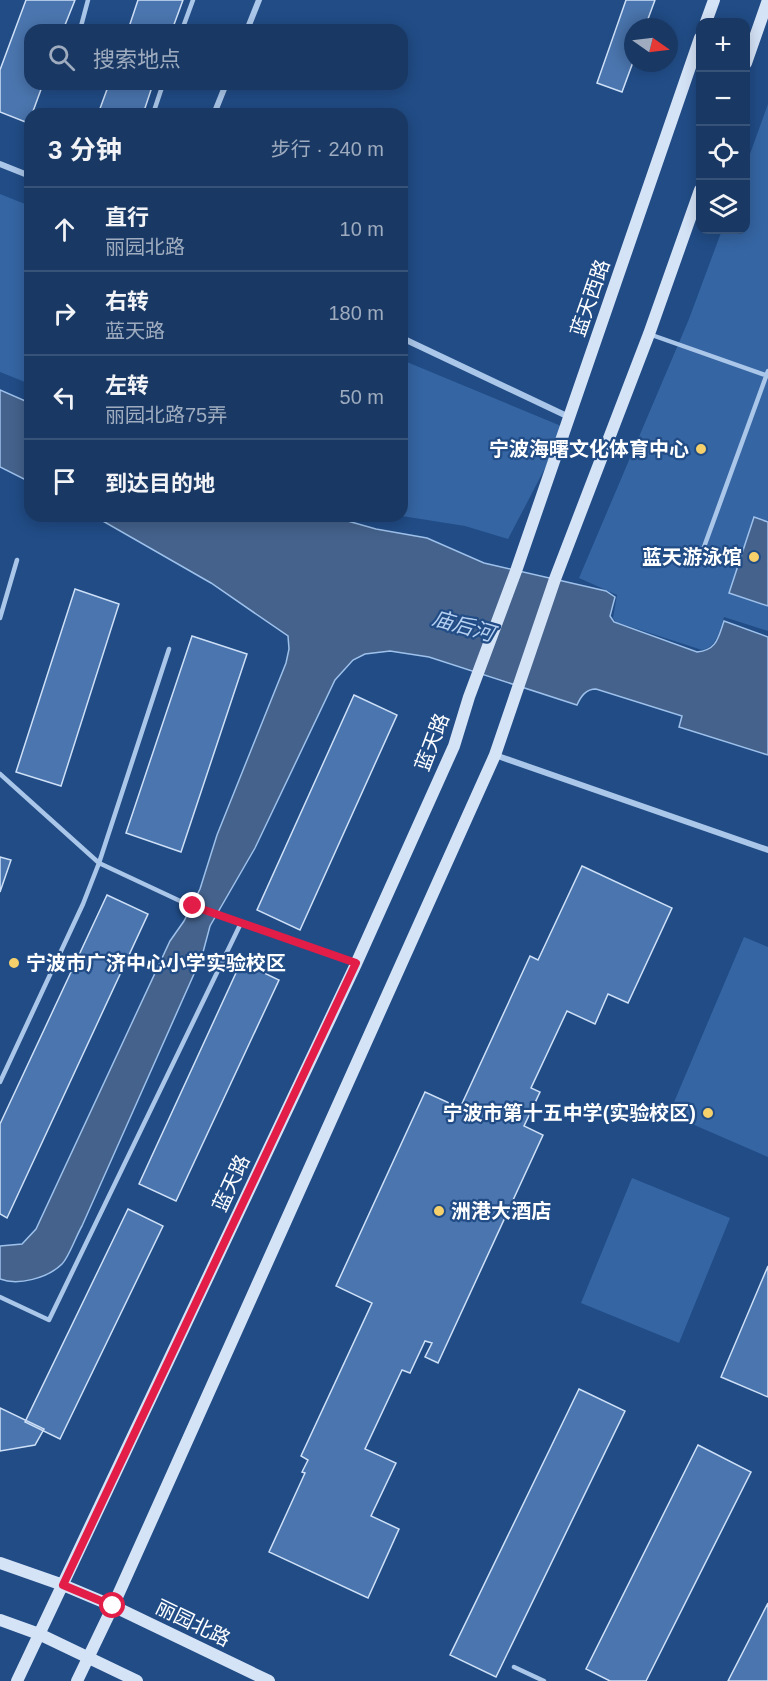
<!DOCTYPE html>
<html lang="zh">
<meta charset="utf-8">
<style>
body{margin:0;font-family:Helvetica,"Noto Sans SC",sans-serif;background:#26446d;color:#f1f3f6}
.controls{position:absolute;right:18px;top:18px;display:grid;overflow:hidden;border-radius:12px;box-shadow:0 3px 15px #0003}
.controls button{width:54px;height:54px;display:grid;place-items:center;padding:0;border:0;border-bottom:2px solid #375378;background:#193964;color:#f1f3f6;font:30px sans-serif}
.compass{position:absolute;left:624px;top:18px;width:54px;height:54px;border-radius:50%;background:#193964;box-shadow:0 3px 15px #0003;rotate:104deg}
.stop{position:absolute;width:18px;height:18px;margin:-14px;border:4px solid #e11d48;border-radius:50%;background:#fff}
.stop.end{background:#e11d48;border-color:#fff;box-shadow:0 2px 6px #0008}
.list{margin:0;padding:0;list-style:none}
h2{display:flex;justify-content:space-between;align-items:center;height:78px;margin:0;padding:0 24px;font-size:26px}
h2 small{font-size:20px;font-weight:400;color:#9facbf}
.list li{display:grid;grid-template-columns:39px 1fr auto;gap:18px;align-items:center;box-sizing:border-box;height:84px;padding:0 24px;border-top:2px solid #375378}
.list b{display:block;font-size:22px;white-space:nowrap}
.list p{margin:0;font-size:20px;white-space:nowrap;color:#9facbf}
.list em{font-size:20px;font-style:normal;color:#9facbf}
.icon{flex:none;width:33px;height:33px;fill:none;stroke:currentColor;stroke-width:2;stroke-linecap:round;stroke-linejoin:round}
.map{position:relative;flex:none;width:768px;height:1681px;overflow:hidden}
.search{position:absolute;background:#193964;box-shadow:0 3px 15px #0003;left:24px;top:24px;width:384px;height:66px;display:flex;align-items:center;gap:15px;box-sizing:border-box;padding:0 21px;border-radius:18px;color:#9facbf;font-size:22px}
.panel{position:absolute;background:#193964;box-shadow:0 3px 15px #0003;left:24px;top:108px;width:384px;height:414px;border-radius:18px}
.map>svg:first-child{display:block}
</style>
<div class="map">
<svg width="768" height="1681" viewBox="0 0 768 1681">
<rect width="100%" height="100%" fill="#214c86"/>
<path fill="#3565a3" d="M 768,104 L 768,631 L 724,617 C 720,630 717,647 702,650 L 616,622 L 613,618 L 617,595 L 579,578 L 689,319 L 722,230 L 746,230 L 746,165 Z
M 0,194 L 30,206 L 30,384 L 0,372 Z
M 402,360 L 566,428 L 508,539 L 465,526 L 402,516 Z
M 744,937 L 768,947 L 768,1157 L 669,1114 Z
M 632,1178 L 730,1218 L 679,1343 L 581,1303 Z"/>
<path fill="#44628c" stroke="#9ec1eb" stroke-width="1.5" d="M 0,390 L 30,403 L 30,482 L 0,467 Z
M 94,516 L 330,516 L 376,529 L 427,538 L 484,563 L 606,591 L 615,597 L 610,616 L 614,622 L 697,652 C 717,650 718,638 724,621 L 768,637 L 768,755 L 679,727 L 682,716 L 596,689 C 586,689 581,696 577,705 L 429,657 L 390,651 L 365,654 L 353,660 L 335,680 L 255,848 L 210,926 L 202,956 L 82,1226 C 76,1236 69,1257 62,1264 C 48,1278 18,1286 0,1279 L 0,1246 L 22,1244 L 36,1229 L 170,941 L 184,921 L 200,889 L 217,835 L 286,663 L 289,649 L 288,636 L 211,583 Z
M 754,517 L 768,522 L 768,606 L 729,593 Z"/>
<path fill="#4a75ae" stroke="#cee0f7" stroke-width="1.5" d="M 26,0 L 75,0 L 63,30 L 30,30 L 30,84 L 43,84 L 32,114 L 30,114 L 28,123 L 0,112 L 0,70 Z
M 138,0 L 183,0 L 172,30 L 128,30 Z
M 626,0 L 655,0 L 645,27 L 633,27 L 633,62 L 622,92 L 597,83 Z
M 109,84 L 153,84 L 143,114 L 98,114 Z
M 75,589 L 119,604 L 61,786 L 16,772 Z
M 192,636 L 247,654 L 181,852 L 126,833 Z
M 354,695 L 397,715 L 300,930 L 257,910 Z
M 0,857 L 11,860 L 0,892 Z
M 582,866 L 672,908 L 628,1003 L 608,994 L 595,1024 L 567,1011 L 531,1088 L 540,1092 L 524,1126 L 543,1135 L 438,1363 L 425,1357 L 432,1343 L 425,1341 L 410,1373 L 402,1370 L 365,1449 L 396,1463 L 371,1516 L 399,1529 L 368,1598 L 269,1552 L 305,1473 L 302,1472 L 308,1460 L 301,1456 L 372,1303 L 336,1286 L 425,1092 L 460,1108 L 530,956 L 538,960 Z
M 107,895 L 148,914 L 7,1218 L 0,1214 L 0,1124 Z
M 241,962 L 279,980 L 176,1201 L 139,1184 Z
M 128,1209 L 163,1226 L 60,1439 L 25,1422 Z
M 768,1266 L 768,1397 L 721,1377 Z
M 579,1389 L 625,1411 L 496,1677 L 450,1655 Z
M 0,1408 L 44,1429 L 35,1445 L 0,1451 Z
M 698,1445 L 751,1472 L 646,1681 L 610,1681 L 586,1669 Z
M 768,1603 L 768,1681 L 728,1681 Z"/>
<g fill="none" stroke-linecap="round" stroke-linejoin="round">
<path stroke="#aac6e9" stroke-width="4.5" d="M 80,30 L 88,0
M 182,30 L 193,0
M 153,114 L 163,84
M 649,334 L 768,376
M 704,547 L 768,371
M 0,618 L 17,560
M 0,774 L 99,863 L 193,907 L 355,963
M 0,1082 L 83,904 L 99,863 L 169,649
M 0,1297 L 49,1320 L 241,923
M 514,1667 L 544,1681"/>
<path stroke="#aac6e9" stroke-width="6" d="M 247,30 L 259,0
M 214,114 L 226,84
M 0,164 L 30,176
M 402,338 L 569,417
M 495,755 L 768,850"/>
<path stroke="#d5e3f7" stroke-width="12" d="M 706,22 L 714,0
M 746,63 L 768,0
M 0,1563 L 63,1585 L 113,1606 L 269,1681
M 0,1620 L 39,1634 L 137,1681
M 17,1681 L 356,964 L 454,746 L 469,697 L 516,571 L 700,38
M 77,1681 L 113,1606 L 495,755 L 555,579 L 649,334 L 700,190"/>
</g>
<g fill="none" stroke-linecap="round" stroke-linejoin="round">
<path stroke="#e11d48" stroke-width="8" d="M 113,1606 L 63,1585 L 356,963 L 193,906"/>
</g>
<g fill="#f6d06b" stroke="#214c86" stroke-width="2">
<circle cx="701" cy="449" r="6"/>
<circle cx="754" cy="557" r="6"/>
<circle cx="14" cy="963" r="6"/>
<circle cx="708" cy="1113" r="6"/>
<circle cx="439" cy="1211" r="6"/>
</g>
<g text-anchor="middle" stroke-width="4.5" stroke-linejoin="round" paint-order="stroke">
<g font-size="20" fill="#fff" stroke="#214c86">
<text transform="translate(590 298) rotate(-71)" y="7">蓝天西路</text>
<text transform="translate(432 742) rotate(-69)" y="7">蓝天路</text>
<text transform="translate(231 1183) rotate(-65)" y="7">蓝天路</text>
<text transform="translate(193 1623) rotate(26)" y="7">丽园北路</text>
</g>
<g font-size="20" font-weight="bold" fill="#fff" stroke="#214c86" text-anchor="end">
<text x="689" y="456">宁波海曙文化体育中心</text>
<text x="742" y="564">蓝天游泳馆</text>
<text x="26" y="970" text-anchor="start">宁波市广济中心小学实验校区</text>
<text x="696" y="1120">宁波市第十五中学(实验校区)</text>
<text x="451" y="1218" text-anchor="start">洲港大酒店</text>
</g>
<g font-size="21" font-style="italic" fill="#b6d0f1" stroke="#214c86">
<text transform="translate(463 626) rotate(16)" y="7">庙后河</text>
</g>
</g>
</svg>
<div class="controls">
<button>+</button>
<button>−</button>
<button><svg class="icon" aria-label="locate" viewBox="0 0 24 24"><circle cx="12" cy="12" r="6"/><path d="M12 2v4M12 18v4M2 12h4M18 12h4"/></svg></button>
<button><svg class="icon" aria-label="layers" viewBox="0 0 24 24"><path d="M12 4l9 5-9 5-9-5zM3 14l9 5 9-5"/></svg></button>
</div>
<svg class="compass" viewBox="-18 -18 36 36"><path d="M0-13l5 13h-10z" fill="#e53935"/><path d="M0 13l5-13h-10z" fill="#9facbf"/></svg>
<div class="stop" style="left:113px;top:1606px"></div>
<div class="stop end" style="left:193px;top:906px"></div>
<div class="search"><svg class="icon" aria-label="search" viewBox="0 0 24 24"><circle cx="10" cy="10" r="6"/><path d="M15 15l6 6"/></svg>搜索地点</div>
<section class="panel">
<h2>3 分钟<small>步行 · 240 m</small></h2>
<ul class="list">
<li><svg class="icon" aria-label="ahead" viewBox="0 0 24 24"><path d="M12 20V5M6 11l6-6 6 6"/></svg><div><b>直行</b><p>丽园北路</p></div><em>10 m</em></li>
<li><svg class="icon" aria-label="right" viewBox="0 0 24 24"><path d="M7 20v-9h11M14 6l5 5-5 5"/></svg><div><b>右转</b><p>蓝天路</p></div><em>180 m</em></li>
<li><svg class="icon" aria-label="left" viewBox="0 0 24 24"><path d="M17 20v-9H6M10 6l-5 5 5 5"/></svg><div><b>左转</b><p>丽园北路75弄</p></div><em>50 m</em></li>
<li><svg class="icon" aria-label="arrive" viewBox="0 0 24 24"><path d="M6 21V4h12l-3 4 3 4H6"/></svg><div><b>到达目的地</b></div></li>
</ul>
</section>
</div>
